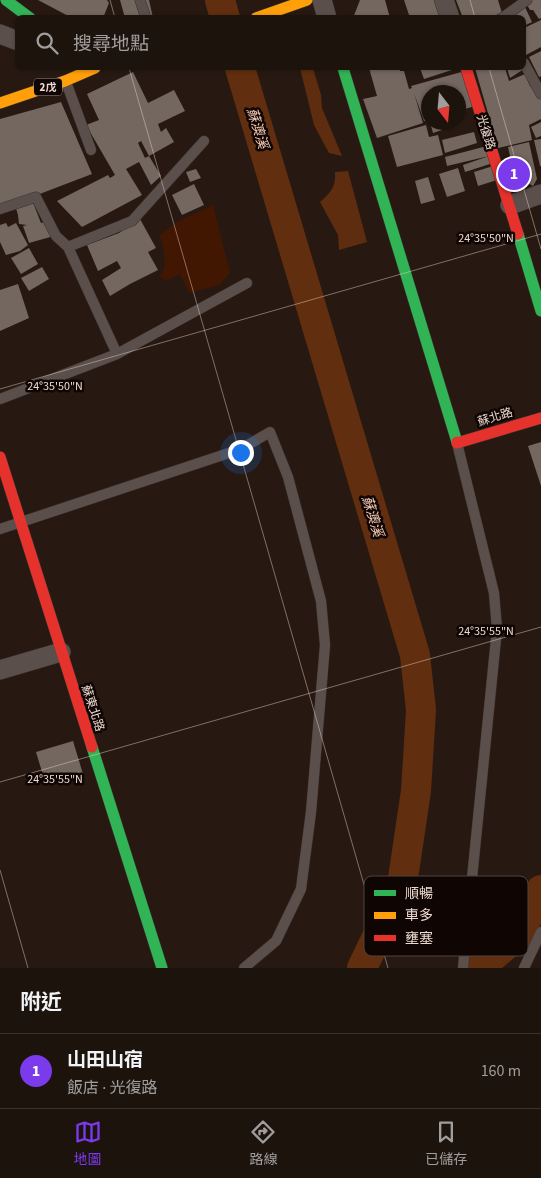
<!DOCTYPE html>
<html lang="zh-TW">
<meta charset="utf-8">
<style>
body{margin:0;font-family:"Source Sans 3","Noto Sans TC",sans-serif;background:#251c16;color:#f1f3f6}
.compass{position:absolute;left:421px;top:85px;width:45px;height:45px;border-radius:50%;background:#1d130d;box-shadow:0 1px 4px #0004;rotate:164deg}
.you{position:absolute;left:240px;top:452px;width:18px;height:18px;margin:-12px;border:4px solid #fff;border-radius:50%;background:#1a73e8;box-shadow:0 0 0 8px #1a73e833}
.badge{display:grid;place-items:center;width:32px;height:32px;border-radius:50%;background:#7c3aed;color:#fff;font-size:16px;font-weight:700}
.pin{position:absolute;translate:-50% -50%;border:2px solid #fff;box-shadow:0 1px 5px #0006}
.list{margin:0;padding:0;list-style:none}
h2{display:flex;justify-content:space-between;align-items:center;height:65px;margin:0;padding:0 20px;font-size:21px}
h2 small{font-size:16px;font-weight:400;color:#a09e9d}
.list li{display:grid;grid-template-columns:32px 1fr auto;gap:15px;align-items:center;box-sizing:border-box;height:75px;padding:0 20px;border-top:1px solid #3b322e}
.list b{display:block;font-size:19px;white-space:nowrap}
.list p{margin:0;font-size:16px;white-space:nowrap;color:#a09e9d}
.list em{font-size:16px;font-style:normal;color:#a09e9d}
.icon{flex:none;width:28px;height:28px;fill:none;stroke:currentColor;stroke-width:2;stroke-linecap:round;stroke-linejoin:round}
.map{position:relative;flex:none;width:541px;height:968px;overflow:hidden}
.search{position:absolute;background:#1d130d;box-shadow:0 1px 4px #0004;left:15px;right:15px;top:15px;height:55px;display:flex;align-items:center;gap:12px;box-sizing:border-box;padding:0 18px;border-radius:8px;color:#a09e9d;font-size:19px}
.sheet{height:140px;background:#1d130d}
nav{display:flex;justify-content:space-around;align-items:center;box-sizing:border-box;height:70px;border-top:1px solid #3b322e;background:#1d130d;font-size:14px;color:#a09e9d}
nav a{display:grid;justify-items:center;gap:2px}
nav .on{color:#7c3aed}
.map>svg:first-child{display:block}
</style>
<div class="map">
<svg width="541" height="968" viewBox="0 0 541 968">
<rect width="100%" height="100%" fill="#271911"/>
<path fill="#411702" d="M 213,205 L 230,272 L 220,285 L 189,293 L 180,274 L 166,281 L 160,276 C 169,264 163,249 160,235 L 177,222 Z"/>
<path fill="#5e2d0f" d="M 300,68 L 313,68 L 321,95 L 322,108 L 342,156 L 329,153 L 314,125 Z
M 348,171 L 367,242 L 339,250 L 338,235 L 320,202 C 331,192 336,187 335,172 Z"/>
<g fill="none" stroke-linecap="round" stroke-linejoin="round">
<path stroke="#612e0f" stroke-width="30" d="M 220,0 L 225,18
M 240,68 L 415,655 L 421,710 L 416,791 L 402,885 L 362,968
M 479,968 L 519,934 L 541,890"/>
</g>
<path fill="#746760" d="M 38,0 L 107,0 L 109,3 L 103,18 L 72,18 Z
M 120,0 L 149,0 L 153,18 L 125,18 Z
M 360,0 L 385,0 L 390,18 L 353,18 Z
M 404,0 L 440,0 L 446,18 L 410,18 Z
M 456,0 L 498,0 L 502,13 L 487,18 L 463,18 Z
M 531,0 L 541,0 L 541,18 L 539,19 L 533,10 L 530,10 L 526,3 Z
M 524,5 L 532,22 L 524,26 L 524,18 L 506,18 Z
M 541,20 L 541,47 L 526,55 L 524,51 L 524,28 Z
M 541,51 L 541,76 L 539,77 L 529,57 Z
M 369,68 L 399,68 L 400,71 L 404,71 L 409,89 L 412,88 L 411,86 L 465,71 L 475,106 L 458,111 L 458,92 L 428,92 L 428,120 L 424,121 L 414,93 L 423,123 L 377,138 L 363,99 L 377,96 Z
M 420,68 L 458,68 L 424,79 Z
M 475,68 L 505,68 L 509,81 L 525,74 L 530,86 L 539,94 L 541,98 L 541,119 L 529,125 L 532,140 L 498,148 Z
M 507,68 L 523,68 L 524,69 L 510,78 Z
M 133,72 L 148,103 L 174,90 L 185,111 L 158,124 L 161,132 L 166,128 L 174,142 L 149,156 L 141,141 L 138,143 L 145,158 L 149,156 L 161,176 L 151,185 L 139,162 L 126,169 L 142,195 L 82,227 L 57,201 L 108,175 L 110,178 L 115,175 L 86,125 L 99,120 L 87,94 Z
M 61,102 L 92,174 L 37,195 L 0,205 L 0,119 Z
M 430,122 L 456,122 L 457,125 L 433,133 Z
M 541,122 L 541,136 L 536,138 L 531,127 Z
M 426,125 L 429,137 L 438,135 L 443,155 L 397,167 L 388,136 Z
M 474,132 L 477,143 L 445,153 L 442,140 Z
M 541,139 L 541,166 L 540,166 L 534,140 Z
M 529,142 L 537,179 L 533,186 L 521,179 L 517,165 L 512,165 L 508,147 Z
M 487,146 L 493,163 L 465,172 L 463,165 L 489,156 L 447,166 L 445,157 Z
M 493,166 L 497,180 L 478,186 L 474,172 Z
M 458,168 L 465,191 L 447,197 L 439,174 Z
M 196,169 L 201,178 L 190,182 L 186,172 Z
M 428,177 L 435,200 L 421,204 L 415,181 Z
M 194,184 L 204,205 L 182,215 L 172,195 Z
M 32,200 L 41,223 L 48,221 L 54,236 L 29,243 L 23,226 L 27,225 L 19,224 L 18,215 L 15,205 Z
M 140,219 L 156,248 L 148,252 L 158,270 L 130,284 L 110,296 L 102,280 L 121,268 L 117,261 L 98,271 L 87,245 L 119,233 Z
M 6,223 L 8,227 L 16,223 L 28,245 L 20,251 L 6,255 L 0,242 L 0,225 Z
M 29,248 L 38,264 L 21,274 L 11,258 Z
M 42,267 L 49,279 L 29,291 L 21,278 Z
M 18,284 L 29,318 L 0,331 L 0,290 Z
M 541,442 L 541,486 L 528,446 Z
M 73,741 L 83,774 L 46,785 L 36,752 Z"/>
<g fill="none" stroke-linecap="round" stroke-linejoin="round">
<defs>
<path id="lane" d="M 140,0 L 146,18
M 502,18 L 527,0
M 524,63 L 541,94
M 66,82 L 91,150
M 0,209 L 36,197 L 56,236 L 68,247 L 117,354
M 68,247 L 132,221 L 204,141
M 0,399 L 117,354 L 247,283
M 457,443 L 494,593 L 497,629 L 463,968
M 0,529 L 241,449 L 270,432 L 288,477 L 321,601 L 325,645 L 311,812 L 301,889 L 276,941 L 244,968
M 524,968 L 541,932"/>
<path id="street" d="M 322,0 L 327,18
M 444,0 L 450,18
M 0,34 L 18,41
M 510,205 L 541,194
M 0,670 L 61,652"/>
<path id="fast" d="M 6,0 L 30,18
M 343,68 L 457,442
M 518,234 L 541,311
M 92,747 L 162,968"/>
<path id="slow" d="M 256,18 L 307,0
M 0,103 L 65,81 L 95,68"/>
<path id="jam" d="M 466,68 L 518,234
M 457,442 L 457,443 L 541,418
M 0,457 L 92,747"/>
</defs>
<use href="#lane" stroke="#3f342f" stroke-width="11"/>
<use href="#street" stroke="#3f342f" stroke-width="20"/>
<use href="#fast" stroke="#3f342f" stroke-width="12"/>
<use href="#slow" stroke="#3f342f" stroke-width="12"/>
<use href="#jam" stroke="#3f342f" stroke-width="12"/>
<use href="#lane" stroke="#5a4f4a" stroke-width="10"/>
<use href="#street" stroke="#5a4f4a" stroke-width="19"/>
<use href="#fast" stroke="#30b455" stroke-width="11"/>
<use href="#slow" stroke="#ff9f0a" stroke-width="11"/>
<use href="#jam" stroke="#e5322d" stroke-width="11"/>
</g>
<path fill="none" stroke="#ecdad1" stroke-width="1" stroke-opacity="0.45" d="M 110,0 L 115,18M 470,0 L 475,18M 129,68 L 388,968M 489,68 L 541,249M 0,389 L 541,234M 0,782 L 541,627M 0,870 L 28,968"/>
<g text-anchor="middle" stroke-width="5" stroke-linejoin="round" paint-order="stroke">
<rect fill="#0f0502" stroke="#aa9a93" stroke-width="1" x="34" y="78.5" width="28" height="17" rx="4"/>
<g font-size="11" font-weight="bold" fill="#ecdad1">
<text x="48" y="91">2戊</text>
</g>
<g font-size="12" fill="#ecdad1" stroke="#0f0502">
<text transform="translate(486 132) rotate(72)" y="4">光復路</text>
<text transform="translate(495 417) rotate(-17)" y="4">蘇北路</text>
<text transform="translate(93 708) rotate(72)" y="4">蘇東北路</text>
</g>
<g font-size="14" font-style="italic" fill="#facfba" stroke="#0f0502">
<text transform="translate(258 128) rotate(73)" y="5">蘇澳溪</text>
<text transform="translate(373 516) rotate(73)" y="5">蘇澳溪</text>
</g>
</g>
<rect x="364" y="876" width="164" height="80" rx="8" fill="#0f0502" stroke="#514540" stroke-width="1"/>
<rect x="374" y="890" width="22" height="6" fill="#30b455"/>
<rect x="374" y="912" width="22" height="7" fill="#ff9f0a"/>
<rect x="374" y="935" width="22" height="6" fill="#e5322d"/>
<g font-size="14" fill="#ecdad1">
<text x="405" y="898">順暢</text>
<text x="405" y="920">車多</text>
<text x="405" y="943">壅塞</text>
</g>
<g font-size="12" text-anchor="middle" fill="#ecdad1" stroke="#0f0502" stroke-width="5" stroke-linejoin="round" paint-order="stroke">
<text x="486" y="242">24°35'50"N</text>
<text x="55" y="390">24°35'50"N</text>
<text x="486" y="635">24°35'55"N</text>
<text x="55" y="783">24°35'55"N</text>
</g>
</svg>
<svg class="compass" viewBox="-18 -18 36 36"><path d="M0-13l5 13h-10z" fill="#e53935"/><path d="M0 13l5-13h-10z" fill="#a09e9d"/></svg>
<div class="you"></div>
<div class="pin badge" style="left:514px;top:174px">1</div>
<div class="search"><svg class="icon" aria-label="search" viewBox="0 0 24 24"><circle cx="10" cy="10" r="6"/><path d="M15 15l6 6"/></svg>搜尋地點</div>
</div>
<section class="sheet">
<h2>附近<small></small></h2>
<ul class="list">
<li><span class="badge">1</span><div><b>山田山宿</b><p>飯店 · 光復路</p></div><em>160 m</em></li>
</ul>
</section>
<nav>
<a class="on"><svg class="icon" aria-label="map" viewBox="0 0 24 24"><path d="M3 6l6-2 6 2 6-2v14l-6 2-6-2-6 2zM9 4v14M15 6v14"/></svg>地圖</a>
<a><svg class="icon" aria-label="directions" viewBox="0 0 24 24"><path d="M12 3l9 9-9 9-9-9zM9 14v-3h6M13 9l2 2-2 2"/></svg>路線</a>
<a><svg class="icon" aria-label="saved" viewBox="0 0 24 24"><path d="M7 4h10v16l-5-4-5 4z"/></svg>已儲存</a>
</nav>
